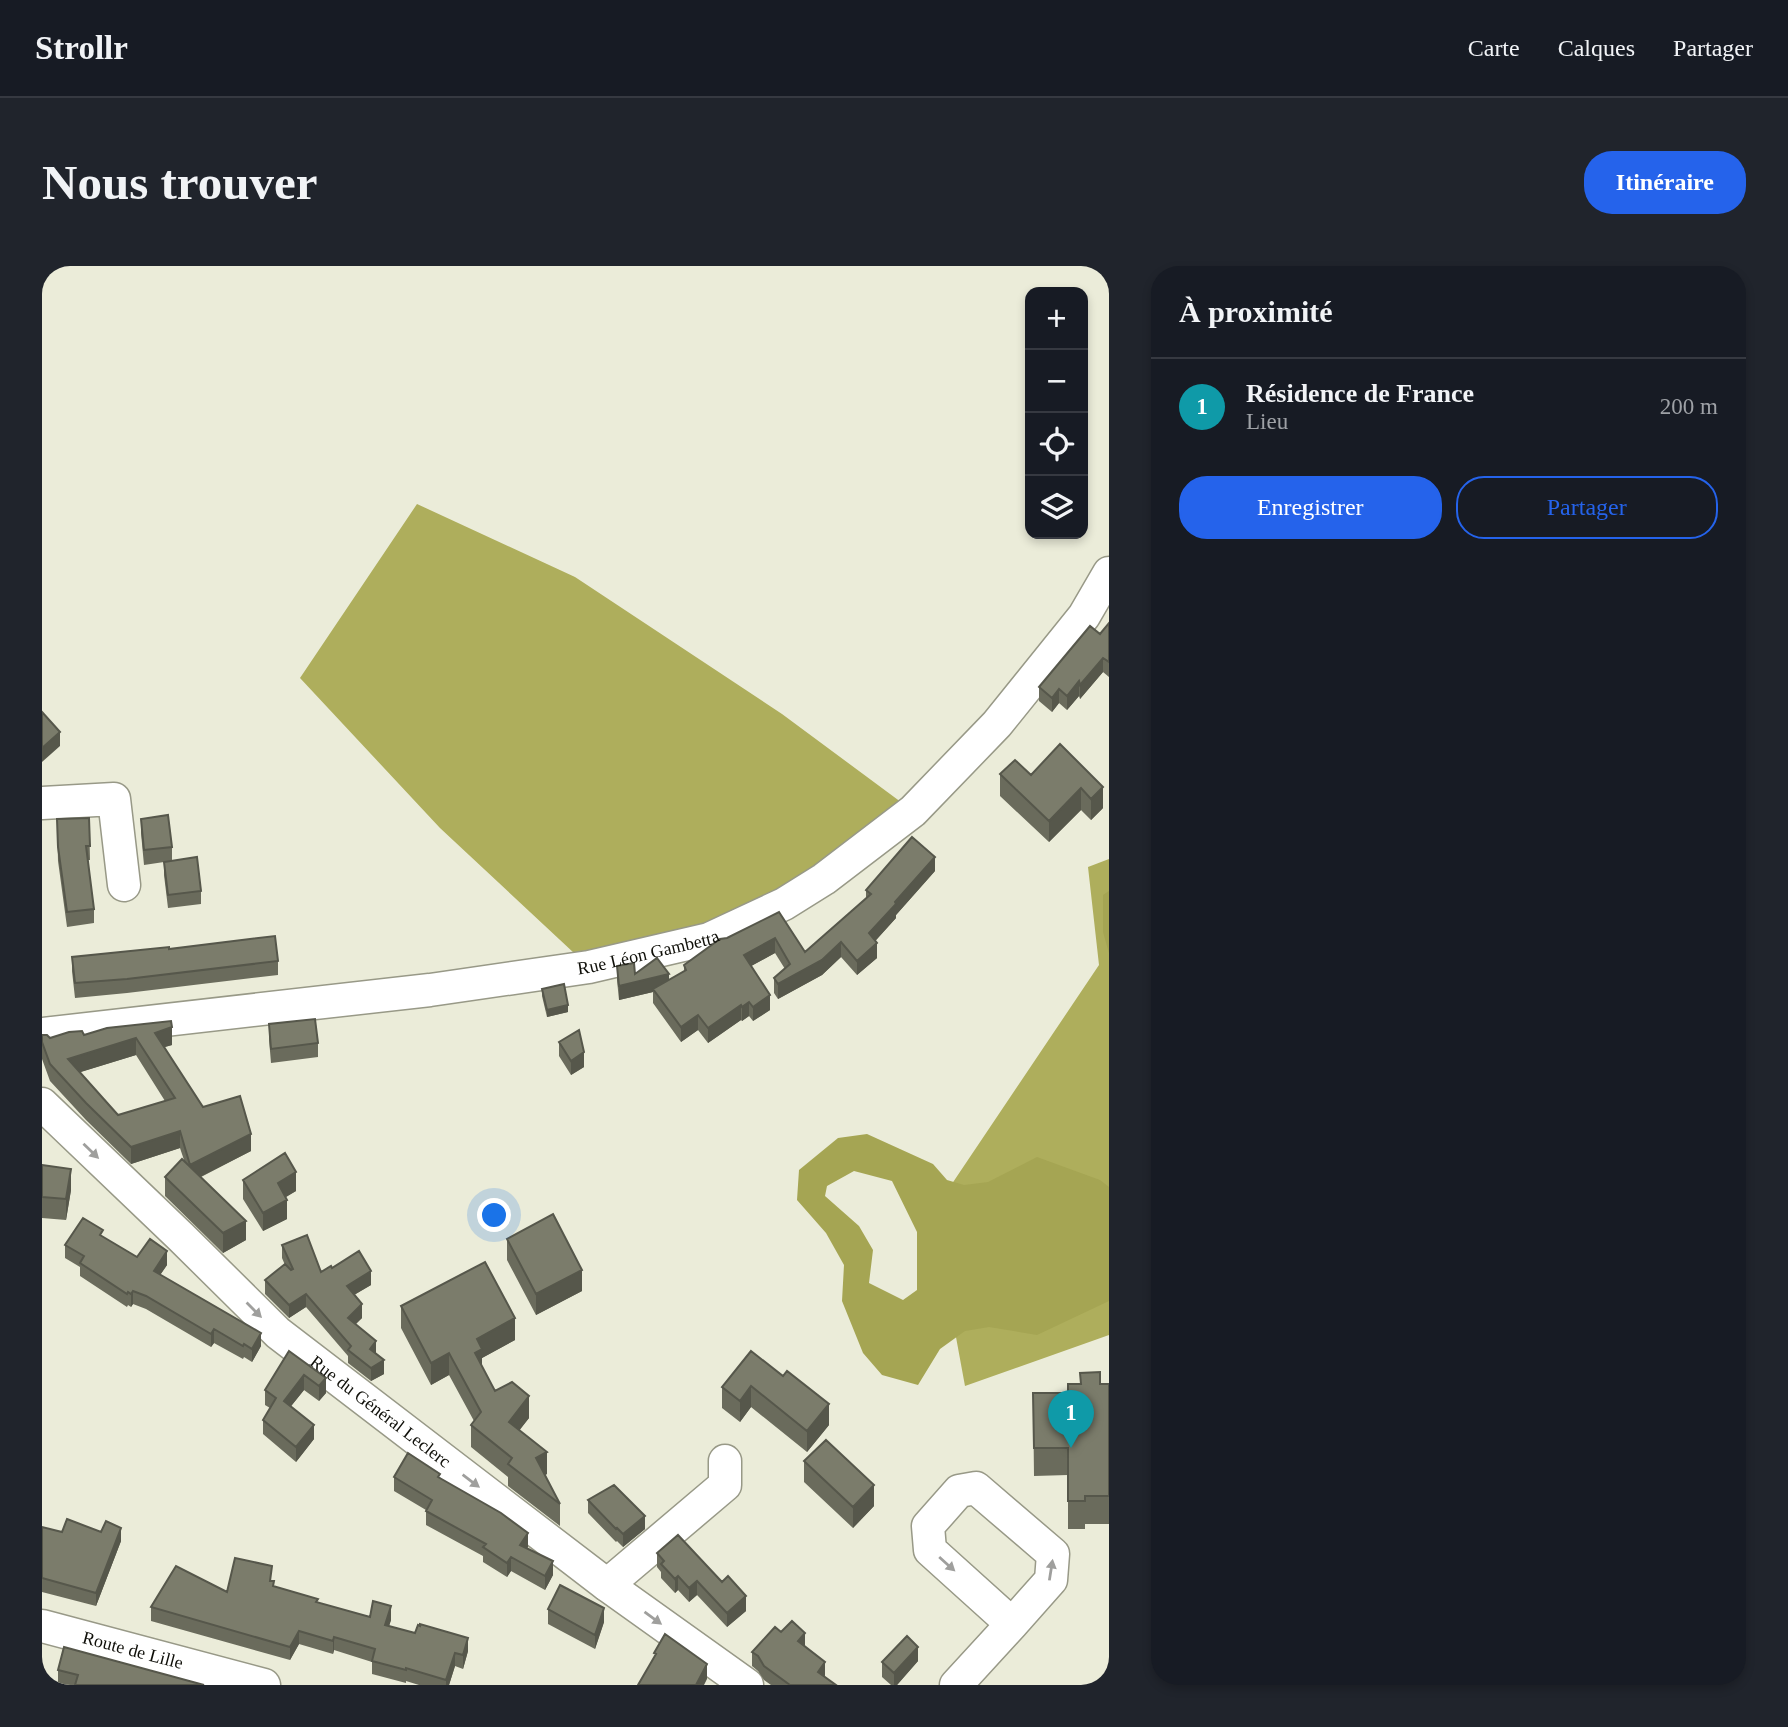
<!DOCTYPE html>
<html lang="fr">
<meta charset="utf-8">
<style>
body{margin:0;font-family:"Times New Roman",serif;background:#20242c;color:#f1f3f6}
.controls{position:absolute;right:21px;top:21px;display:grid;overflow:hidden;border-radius:14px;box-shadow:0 4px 10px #0003}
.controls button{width:63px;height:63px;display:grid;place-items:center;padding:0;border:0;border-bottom:2px solid #363941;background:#171b24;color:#f1f3f6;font:35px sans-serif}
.you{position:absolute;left:453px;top:950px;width:24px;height:24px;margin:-18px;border:5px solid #fff;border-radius:50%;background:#1a73e8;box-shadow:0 0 0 10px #1a73e833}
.badge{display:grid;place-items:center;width:46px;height:46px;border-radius:50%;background:#2563eb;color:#fff;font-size:23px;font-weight:700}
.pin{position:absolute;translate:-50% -58px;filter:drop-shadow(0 2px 4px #0008)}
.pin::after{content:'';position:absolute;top:37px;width:24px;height:21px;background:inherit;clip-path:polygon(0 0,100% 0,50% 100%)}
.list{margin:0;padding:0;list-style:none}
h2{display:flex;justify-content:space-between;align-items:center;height:91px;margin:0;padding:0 28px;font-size:30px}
h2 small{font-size:23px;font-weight:400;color:#9ea1a6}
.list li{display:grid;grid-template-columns:46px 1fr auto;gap:21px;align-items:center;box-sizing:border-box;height:98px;padding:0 28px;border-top:2px solid #363941}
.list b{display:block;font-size:26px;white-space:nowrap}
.list p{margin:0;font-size:23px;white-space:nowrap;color:#9ea1a6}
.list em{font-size:23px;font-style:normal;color:#9ea1a6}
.actions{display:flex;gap:14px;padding:21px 28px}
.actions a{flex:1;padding:16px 0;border:2px solid #2563eb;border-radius:28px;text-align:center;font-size:24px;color:#2563eb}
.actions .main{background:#2563eb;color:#fff}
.icon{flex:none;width:38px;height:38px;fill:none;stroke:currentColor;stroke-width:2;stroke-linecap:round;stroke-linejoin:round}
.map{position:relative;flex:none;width:1067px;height:1419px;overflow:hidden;border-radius:28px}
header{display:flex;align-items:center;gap:42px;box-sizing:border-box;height:98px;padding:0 35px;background:#171b24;border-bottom:2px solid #363941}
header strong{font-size:33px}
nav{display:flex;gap:38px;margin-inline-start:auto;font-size:24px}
.intro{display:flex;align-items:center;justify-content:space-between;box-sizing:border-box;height:168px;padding:0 42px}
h1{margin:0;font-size:49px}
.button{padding:18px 32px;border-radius:28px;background:#2563eb;color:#fff;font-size:24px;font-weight:700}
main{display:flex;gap:42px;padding:0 42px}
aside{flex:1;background:#171b24;border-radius:28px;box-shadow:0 4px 10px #0003}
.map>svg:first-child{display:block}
</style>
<header>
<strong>Strollr</strong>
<nav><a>Carte</a><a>Calques</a><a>Partager</a></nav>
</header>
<div class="intro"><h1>Nous trouver</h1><a class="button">Itinéraire</a></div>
<main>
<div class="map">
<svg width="1067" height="1419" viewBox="0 0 1067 1419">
<rect width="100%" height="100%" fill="#ebecd9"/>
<path fill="#aeae5c" d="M 375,238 L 533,311 L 740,448 L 871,545 L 782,613 L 547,701 L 398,562 L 258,412 Z
M 1067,593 L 1067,1069 L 923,1120 L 891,946 L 1057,699 L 1046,601 Z"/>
<path fill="#a5a553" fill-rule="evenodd" d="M 1067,625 L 1067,687 L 1061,666 L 1061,629 Z
M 825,868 L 891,898 L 905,914 L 922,919 L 946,916 L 995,891 L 1058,914 L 1067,921 L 1067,1035 L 995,1069 L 947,1061 L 923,1065 L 898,1083 L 876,1119 L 840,1109 L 821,1087 L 800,1035 L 802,999 L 784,967 L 755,934 L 757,904 L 796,872 ZM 812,905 L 850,915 L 875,966 L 875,1024 L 861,1034 L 827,1017 L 831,984 L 817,960 L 783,930 L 785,920 Z"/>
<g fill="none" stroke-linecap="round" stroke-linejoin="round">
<defs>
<g id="minor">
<path d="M 0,537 L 72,533 L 82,619"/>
<path id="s1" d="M 0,768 L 388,724 L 547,701 L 667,673 L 742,638 L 782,613 L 871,545 L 955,458 L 1042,350 L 1067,307"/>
<path id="s2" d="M 0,838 L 139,971 L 236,1067 L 565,1319 L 705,1419"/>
<path d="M 565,1319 L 683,1219 L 683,1195"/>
<path id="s3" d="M 0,1360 L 222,1419"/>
<path d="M 914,1419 L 970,1358 L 1009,1314 L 1011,1288 L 934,1222 L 917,1225 L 886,1260 L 888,1284 L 970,1358"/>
</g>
</defs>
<use href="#minor" stroke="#989987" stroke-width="35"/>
<use href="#minor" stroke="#fff" stroke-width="32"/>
</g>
<path fill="#6a6b5c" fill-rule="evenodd" d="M 1067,357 L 1067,411 L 1061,406 L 1038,433 L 1037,430 L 1025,444 L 1017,437 L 1010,446 L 997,435 L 997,421 L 1058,368 Z
M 1018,478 L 1061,542 L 1049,554 L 1039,544 L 1007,576 L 958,530 L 958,508 L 989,509 Z
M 47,552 L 48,594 L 46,594 L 52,643 L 52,657 L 25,661 L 16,595 L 15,553 Z
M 99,553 L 130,581 L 130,595 L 159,625 L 159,638 L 126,642 L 122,609 L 122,596 L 102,599 L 99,567 Z
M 893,605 L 854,649 L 854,652 L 833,675 L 835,692 L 815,709 L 799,691 L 780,709 L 736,733 L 732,727 L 732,712 L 743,703 L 733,687 L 709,700 L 728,744 L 711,755 L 707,750 L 700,755 L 699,754 L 666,777 L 656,764 L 639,776 L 611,737 L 611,726 L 577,734 L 575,714 L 575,700 L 593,708 L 627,714 L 642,705 L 642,699 L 685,672 L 737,646 L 763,686 L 824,632 L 824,624 Z
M 127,683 L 236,695 L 236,709 L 85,727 L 33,732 L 30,705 L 30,691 Z
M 500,723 L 526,746 L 505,751 L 500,730 Z
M 227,758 L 276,777 L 276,791 L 229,797 L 227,773 Z
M 65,762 L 130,779 L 122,781 L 161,841 L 209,885 L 159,911 L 204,974 L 181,987 L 123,930 L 123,911 L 142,894 L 138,882 L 89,898 L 44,854 L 8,815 L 0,793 L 0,769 L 8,772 L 42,769 ZM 94,789 L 123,835 L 76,849 L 38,806 Z
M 517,776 L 542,801 L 529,809 L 517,790 Z
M 0,899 L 29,924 L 24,954 L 0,952 Z
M 201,914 L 254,925 L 243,931 L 245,953 L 221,965 L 201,933 Z
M 61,971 L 95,991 L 125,999 L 118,1009 L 219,1080 L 210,1096 L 202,1091 L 201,1093 L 172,1077 L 169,1081 L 104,1043 L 91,1038 L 89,1041 L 86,1039 L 85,1041 L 38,1010 L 38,1001 L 23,992 L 23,979 Z
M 465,973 L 540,1025 L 494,1049 L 465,994 Z
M 240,979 L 279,1006 L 290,1002 L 329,1019 L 312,1029 L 320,1052 L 313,1058 L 334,1088 L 342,1108 L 329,1115 L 306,1097 L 306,1090 L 264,1041 L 247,1052 L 223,1028 L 223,1014 L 243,999 L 240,992 Z
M 359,1040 L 473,1074 L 440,1092 L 440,1102 L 453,1125 L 487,1152 L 477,1164 L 505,1208 L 503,1209 L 518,1238 L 518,1260 L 466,1220 L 466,1211 L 429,1181 L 429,1159 L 432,1155 L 407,1109 L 389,1119 L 359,1062 Z
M 247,1085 L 284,1127 L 277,1135 L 262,1124 L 249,1140 L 272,1173 L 254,1196 L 221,1168 L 221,1154 L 228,1142 L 223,1139 L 223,1124 Z
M 709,1085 L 787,1159 L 765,1186 L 709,1141 L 698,1156 L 680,1142 L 680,1121 Z
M 1058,1118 L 1067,1118 L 1067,1258 L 1043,1258 L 1043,1263 L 1026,1263 L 1026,1209 L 992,1210 L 991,1127 L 1026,1127 Z
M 762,1195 L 832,1240 L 811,1262 L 762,1216 Z
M 352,1211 L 398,1213 L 486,1281 L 485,1282 L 511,1309 L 503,1324 L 469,1305 L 465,1311 L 441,1296 L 441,1290 L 384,1259 L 384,1244 L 352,1225 Z
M 546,1234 L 603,1263 L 581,1281 L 575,1275 L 574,1276 L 546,1247 Z
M 0,1261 L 20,1266 L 79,1275 L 54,1340 L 0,1326 Z
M 615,1287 L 704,1345 L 685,1361 L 655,1329 L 647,1336 L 636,1324 L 633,1327 L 619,1312 L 619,1306 L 615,1301 Z
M 230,1315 L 232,1320 L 276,1337 L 328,1351 L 349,1354 L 347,1360 L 426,1385 L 421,1403 L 413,1400 L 407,1419 L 377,1419 L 364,1415 L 364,1417 L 330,1408 L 330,1396 L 292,1384 L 291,1388 L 257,1378 L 248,1394 L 109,1355 L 109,1341 L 185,1326 Z
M 506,1343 L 562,1356 L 553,1383 L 506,1358 Z
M 739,1366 L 763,1380 L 783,1410 L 783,1411 L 794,1419 L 729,1419 L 722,1414 L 716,1405 L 710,1400 L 710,1386 Z
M 876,1395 L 855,1419 L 849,1419 L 840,1411 L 840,1396 Z
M 16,1404 L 162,1419 L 23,1419 L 16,1417 Z"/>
<path fill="#56574b" d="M 1061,392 L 1061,406 L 1038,433 L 1038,419 Z
M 1037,415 L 1037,430 L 1025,444 L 1025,430 Z
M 1017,423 L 1017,437 L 1010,446 L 1010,432 Z
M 18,466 L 18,480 L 0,496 L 0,482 Z
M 1061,521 L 1061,542 L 1049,554 L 1049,533 Z
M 1039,522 L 1039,544 L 1007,576 L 1007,555 Z
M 893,591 L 893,605 L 854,649 L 854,652 L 827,682 L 827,667 Z
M 733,672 L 733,687 L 702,704 L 702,689 Z
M 799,676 L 799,691 L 780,709 L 736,733 L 736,718 Z
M 835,677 L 835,692 L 815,709 L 815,695 Z
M 627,708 L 627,722 L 611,723 L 611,726 L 577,734 L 577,720 Z
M 728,729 L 728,744 L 711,755 L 711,741 Z
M 707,736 L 707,750 L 700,755 L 700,741 Z
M 526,739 L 526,746 L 505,751 L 505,744 Z
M 699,739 L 699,754 L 666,777 L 666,762 Z
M 656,749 L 656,764 L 639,776 L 639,761 Z
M 130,761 L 130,779 L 113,784 L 113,767 Z
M 94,772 L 94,789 L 26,810 L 26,793 Z
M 542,786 L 542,801 L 529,809 L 529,795 Z
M 138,865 L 138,882 L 89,898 L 89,881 Z
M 209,868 L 209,885 L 148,916 L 148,899 Z
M 29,903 L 29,924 L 24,954 L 24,933 Z
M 254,906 L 254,925 L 236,936 L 236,917 Z
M 245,934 L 245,953 L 221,965 L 221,947 Z
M 204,955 L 204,974 L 181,987 L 181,967 Z
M 125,985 L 125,999 L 112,1018 L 112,1005 Z
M 540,1004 L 540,1025 L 494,1049 L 494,1028 Z
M 329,1005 L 329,1019 L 305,1033 L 305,1020 Z
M 91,1025 L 91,1038 L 89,1041 L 89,1028 Z
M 264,1028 L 264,1041 L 247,1052 L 247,1039 Z
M 320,1038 L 320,1052 L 306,1066 L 306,1052 Z
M 473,1052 L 473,1074 L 440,1092 L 440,1105 L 433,1087 L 435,1073 Z
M 172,1063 L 172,1077 L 169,1081 L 169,1068 Z
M 219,1067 L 219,1080 L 210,1096 L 210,1083 Z
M 334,1075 L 334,1088 L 328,1083 Z
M 407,1087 L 407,1109 L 389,1119 L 389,1097 Z
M 342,1094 L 342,1108 L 329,1115 L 329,1102 Z
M 262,1109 L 262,1124 L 242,1149 L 242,1135 Z
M 284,1112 L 284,1127 L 277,1135 L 277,1120 Z
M 709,1120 L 709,1141 L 698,1156 L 698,1135 Z
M 487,1130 L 487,1152 L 467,1178 L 467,1156 Z
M 787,1138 L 787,1159 L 765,1186 L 765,1165 Z
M 272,1159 L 272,1173 L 254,1196 L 254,1181 Z
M 505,1186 L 505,1208 L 494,1213 L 494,1192 Z
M 832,1219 L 832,1240 L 811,1262 L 811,1241 Z
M 603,1250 L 603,1263 L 581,1281 L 581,1268 Z
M 79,1262 L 79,1275 L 54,1340 L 54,1327 Z
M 486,1267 L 486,1281 L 478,1293 L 478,1279 Z
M 469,1291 L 469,1305 L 465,1311 L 465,1297 Z
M 511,1295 L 511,1309 L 503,1324 L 503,1310 Z
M 636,1310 L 636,1324 L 633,1327 L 633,1313 Z
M 655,1315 L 655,1329 L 647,1336 L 647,1322 Z
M 704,1330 L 704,1345 L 685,1361 L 685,1347 Z
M 349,1340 L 349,1354 L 343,1372 L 343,1359 Z
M 562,1342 L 562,1356 L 553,1383 L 553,1369 Z
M 257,1365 L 257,1378 L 248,1394 L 248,1381 Z
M 763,1367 L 763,1381 L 756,1375 Z
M 292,1371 L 292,1384 L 291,1388 L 291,1375 Z
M 426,1372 L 426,1385 L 421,1403 L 421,1389 Z
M 876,1381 L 876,1395 L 855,1419 L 852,1419 L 852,1407 Z
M 413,1387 L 413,1400 L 407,1419 L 404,1419 L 404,1414 Z
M 783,1396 L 783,1410 L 776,1419 L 776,1406 Z
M 665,1398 L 665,1413 L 662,1419 L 654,1419 Z"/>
<path fill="#7b7c6b" stroke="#56574b" stroke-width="2" fill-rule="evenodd" d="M 1067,357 L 1067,396 L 1061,392 L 1038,419 L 1037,415 L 1025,430 L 1017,423 L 1010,432 L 997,421 L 1048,360 L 1058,368 Z
M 0,446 L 18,466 L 0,482 Z
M 1018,478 L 1061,521 L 1049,533 L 1039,522 L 1007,555 L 958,508 L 973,494 L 989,509 Z
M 126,549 L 130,581 L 102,584 L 99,553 Z
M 47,552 L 48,580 L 44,580 L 52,643 L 25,646 L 16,581 L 15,553 Z
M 870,571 L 893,591 L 853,636 L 854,638 L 827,667 L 835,677 L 815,695 L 799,676 L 780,694 L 736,718 L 732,712 L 748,698 L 733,672 L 702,689 L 728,729 L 711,741 L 707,736 L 700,741 L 699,739 L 666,762 L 656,749 L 639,761 L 611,723 L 644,704 L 642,699 L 678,673 L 685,672 L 737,646 L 763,686 L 829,628 L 824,624 Z
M 155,591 L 159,625 L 126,629 L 122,596 Z
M 233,670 L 236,695 L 85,713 L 33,717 L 30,691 L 127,681 L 127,683 Z
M 615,692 L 627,708 L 577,720 L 575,700 L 592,697 L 593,708 Z
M 522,718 L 526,739 L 505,744 L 500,723 Z
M 273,753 L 276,777 L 229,783 L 227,758 Z
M 129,755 L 130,761 L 113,767 L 161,841 L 198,830 L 209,868 L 148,899 L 138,865 L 89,881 L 44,837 L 8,798 L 0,776 L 0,769 L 5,769 L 8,772 L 27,766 L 40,765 L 42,769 L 65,762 ZM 94,772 L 133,832 L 76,849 L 26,793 Z
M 537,764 L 542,786 L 529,795 L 517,776 Z
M 243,887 L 254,906 L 236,917 L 245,934 L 221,947 L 201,914 Z
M 140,893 L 204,955 L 181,967 L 123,911 Z
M 0,899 L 29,903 L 24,933 L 0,931 Z
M 511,948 L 540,1004 L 494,1028 L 465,973 Z
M 41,952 L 61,964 L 58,969 L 95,991 L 108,973 L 125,985 L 112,1005 L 219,1067 L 210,1083 L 202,1078 L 201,1080 L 172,1063 L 169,1068 L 104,1030 L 91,1025 L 89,1028 L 86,1026 L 85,1028 L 38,997 L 42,990 L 23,979 Z
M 265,969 L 279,1006 L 289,1000 L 290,1002 L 317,985 L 329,1005 L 305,1020 L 320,1038 L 306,1052 L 334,1075 L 328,1083 L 342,1094 L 329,1102 L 306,1084 L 309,1080 L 264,1028 L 247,1039 L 223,1014 L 243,998 L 249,1004 L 251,1003 L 240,979 Z
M 443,996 L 473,1052 L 435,1073 L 440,1083 L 433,1087 L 453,1125 L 470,1116 L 487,1130 L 467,1156 L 505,1186 L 494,1192 L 518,1238 L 466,1198 L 470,1192 L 429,1159 L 439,1146 L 407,1087 L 389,1097 L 359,1040 Z
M 247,1085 L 284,1112 L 277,1120 L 262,1109 L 242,1135 L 272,1159 L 254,1181 L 221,1154 L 234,1132 L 223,1124 Z
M 709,1085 L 741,1110 L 745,1105 L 787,1138 L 765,1165 L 709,1120 L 698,1135 L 680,1121 Z
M 1058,1106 L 1058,1118 L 1067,1118 L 1067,1230 L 1043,1230 L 1043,1235 L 1026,1235 L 1026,1182 L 992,1182 L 991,1127 L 1026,1127 L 1026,1118 L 1039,1118 L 1038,1107 Z
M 784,1174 L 832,1219 L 811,1241 L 762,1195 Z
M 366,1187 L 398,1208 L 396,1211 L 459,1247 L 486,1267 L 478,1279 L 511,1295 L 503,1310 L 469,1291 L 465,1297 L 441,1281 L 444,1278 L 384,1245 L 390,1234 L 352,1211 Z
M 572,1219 L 603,1250 L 581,1268 L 575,1262 L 574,1263 L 546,1234 Z
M 25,1253 L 59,1266 L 64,1255 L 79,1262 L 54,1327 L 0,1312 L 0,1261 L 20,1266 Z
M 636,1269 L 680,1316 L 686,1310 L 704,1330 L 685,1347 L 655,1315 L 647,1322 L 636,1310 L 633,1313 L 619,1298 L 622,1295 L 615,1287 Z
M 193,1292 L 230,1300 L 228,1315 L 232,1315 L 231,1320 L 276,1333 L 274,1336 L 328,1351 L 331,1335 L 349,1340 L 343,1359 L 373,1367 L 376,1359 L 378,1360 L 378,1358 L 426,1372 L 421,1389 L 413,1387 L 404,1414 L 364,1402 L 364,1404 L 330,1395 L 333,1383 L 292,1371 L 291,1375 L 257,1365 L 248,1381 L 109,1341 L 134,1300 L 185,1326 Z
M 518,1319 L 562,1342 L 553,1369 L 506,1343 Z
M 750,1355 L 763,1367 L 756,1375 L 783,1396 L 776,1406 L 794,1419 L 748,1419 L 722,1400 L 716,1390 L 710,1386 L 733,1361 L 739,1366 Z
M 623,1368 L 665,1398 L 654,1419 L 596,1419 L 614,1388 L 612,1387 Z
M 865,1370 L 876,1381 L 852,1407 L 840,1396 Z
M 22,1381 L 162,1419 L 33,1419 L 36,1409 L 16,1404 Z"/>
<defs><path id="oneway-solid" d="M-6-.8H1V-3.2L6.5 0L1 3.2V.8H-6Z" transform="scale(1.75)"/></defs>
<g fill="#9f9f9d">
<use href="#oneway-solid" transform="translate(49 885) rotate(44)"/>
<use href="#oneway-solid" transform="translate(212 1044) rotate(45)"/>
<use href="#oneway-solid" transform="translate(429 1215) rotate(37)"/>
<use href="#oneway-solid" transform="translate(905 1298) rotate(42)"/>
<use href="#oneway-solid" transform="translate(1009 1304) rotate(-81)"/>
<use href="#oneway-solid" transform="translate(611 1352) rotate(36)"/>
</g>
<g text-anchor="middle" stroke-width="6" stroke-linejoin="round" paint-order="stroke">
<g font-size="18" fill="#0f0f09" stroke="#ebecd9">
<text dy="6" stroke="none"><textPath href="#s1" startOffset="612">Rue Léon Gambetta</textPath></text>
<text dy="6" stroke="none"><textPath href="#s2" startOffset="458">Rue du Général Leclerc</textPath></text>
<text dy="6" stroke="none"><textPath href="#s3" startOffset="94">Route de Lille</textPath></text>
</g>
</g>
</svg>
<div class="controls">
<button>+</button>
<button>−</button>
<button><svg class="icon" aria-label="locate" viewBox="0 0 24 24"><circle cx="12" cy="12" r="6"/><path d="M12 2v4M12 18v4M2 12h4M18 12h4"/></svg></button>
<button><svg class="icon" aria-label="layers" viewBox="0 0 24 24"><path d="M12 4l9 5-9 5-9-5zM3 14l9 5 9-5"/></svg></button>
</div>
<div class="you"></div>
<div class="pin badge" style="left:1029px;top:1182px;background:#0f9aa8">1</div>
</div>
<aside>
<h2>À proximité<small></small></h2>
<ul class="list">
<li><span class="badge" style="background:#0f9aa8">1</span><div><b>Résidence de France</b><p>Lieu</p></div><em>200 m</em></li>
</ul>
<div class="actions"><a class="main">Enregistrer</a><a>Partager</a></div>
</aside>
</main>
